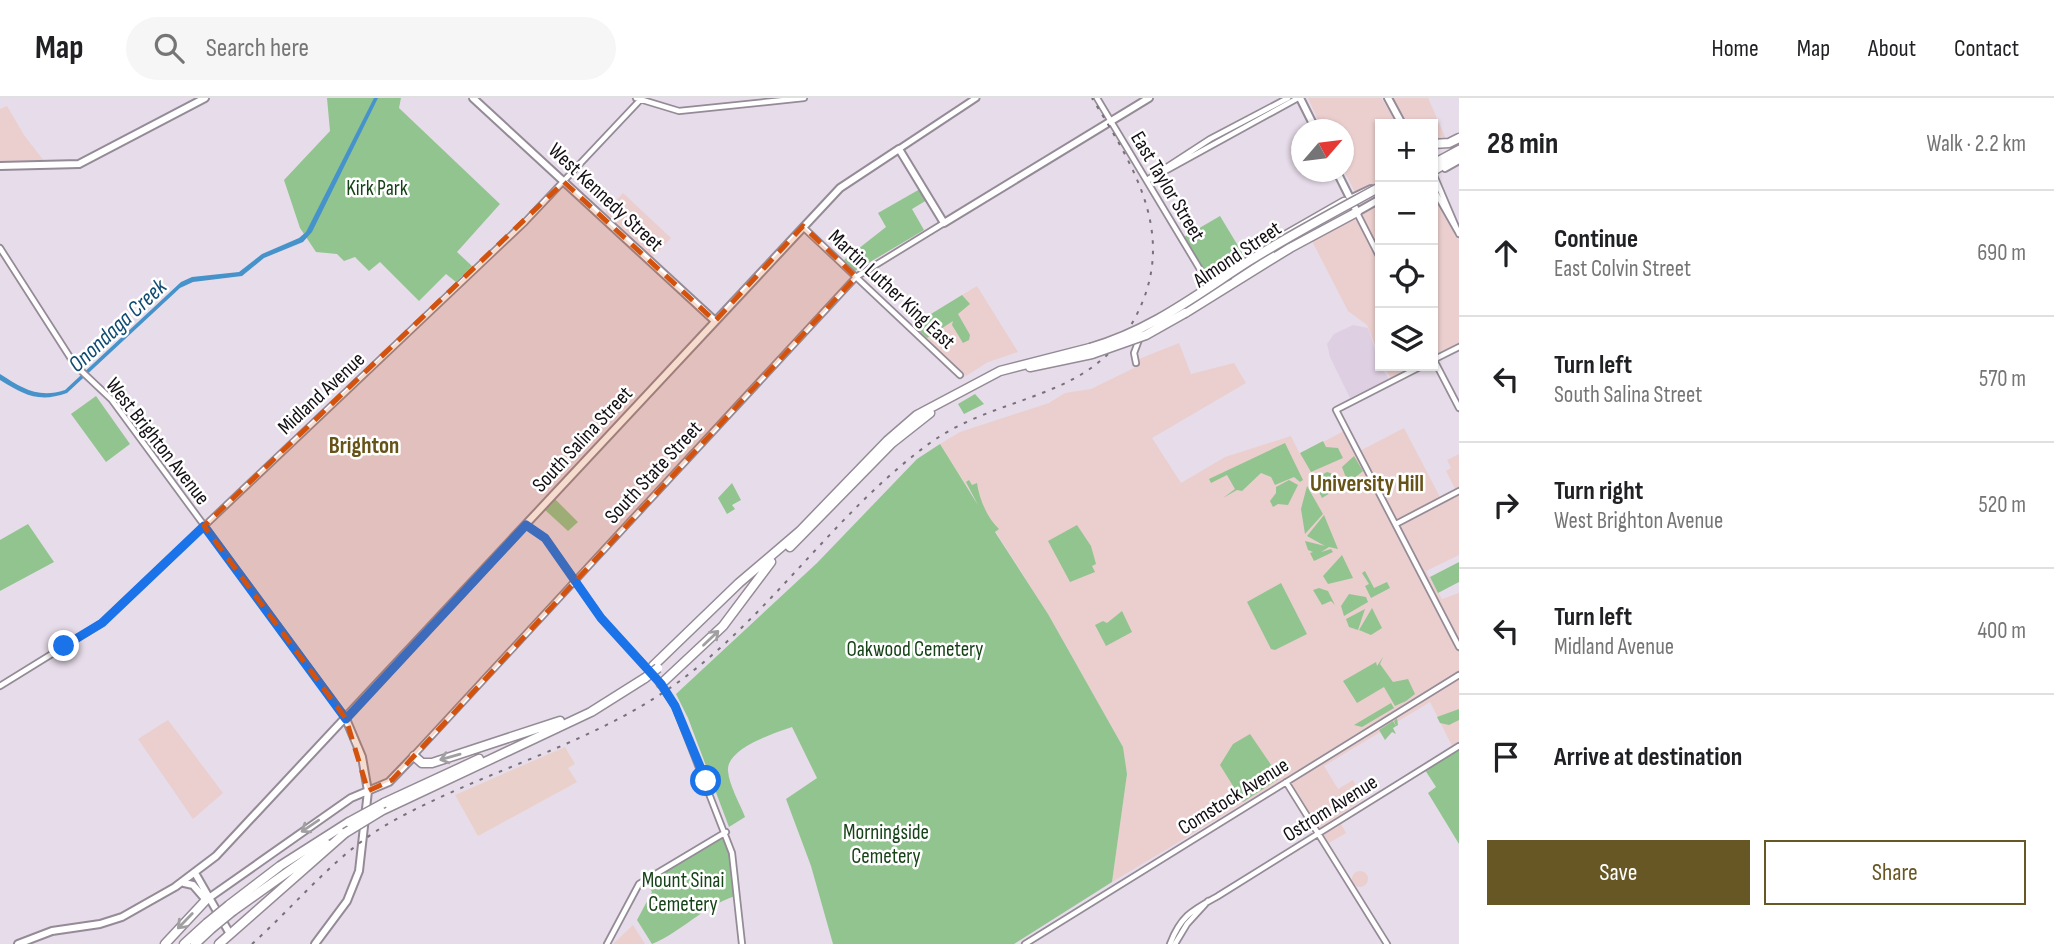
<!DOCTYPE html>
<meta charset="utf-8">
<style>
body{margin:0;font-family:"Sofia Sans Condensed",sans-serif;background:#f6f6f6;color:#202124}
.controls{position:absolute;right:21px;top:21px;display:grid;overflow:hidden;border-radius:0px;box-shadow:0 2px 5px #0004}
.controls button{width:63px;height:63px;display:grid;place-items:center;padding:0;border:0;border-bottom:2px solid #e0e0e0;background:#fff;color:#202124;font:35px sans-serif}
.compass{position:absolute;left:1291px;top:21px;width:63px;height:63px;border-radius:50%;background:#fff;box-shadow:0 2px 5px #0004;rotate:62deg}
.stop{position:absolute;width:21px;height:21px;margin:-16px;border:5px solid #1a73e8;border-radius:50%;background:#fff}
.stop.end{background:#1a73e8;border-color:#fff;box-shadow:0 2px 7px #0008}
.list{margin:0;padding:0;list-style:none}
h2{display:flex;justify-content:space-between;align-items:center;height:91px;margin:0;padding:0 28px;font-size:30px}
h2 small{font-size:23px;font-weight:400;color:#757577}
.list li{display:grid;grid-template-columns:46px 1fr auto;gap:21px;align-items:center;box-sizing:border-box;height:126px;padding:0 28px;border-top:2px solid #e0e0e0}
.list b{display:block;font-size:26px;white-space:nowrap}
.list p{margin:0;font-size:23px;white-space:nowrap;color:#757577}
.list em{font-size:23px;font-style:normal;color:#757577}
.actions{display:flex;gap:14px;padding:21px 28px}
.actions a{flex:1;padding:16px 0;border:2px solid #675725;border-radius:0px;text-align:center;font-size:24px;color:#675725}
.actions .main{background:#675725;color:#fff}
.icon{flex:none;width:38px;height:38px;fill:none;stroke:currentColor;stroke-width:2;stroke-linecap:round;stroke-linejoin:round}
.map{position:relative;flex:none;width:1459px;height:846px;overflow:hidden}
header{display:flex;align-items:center;gap:42px;box-sizing:border-box;height:98px;padding:0 35px;background:#fff;border-bottom:2px solid #e0e0e0}
header strong{font-size:33px}
nav{display:flex;gap:38px;margin-inline-start:auto;font-size:24px}
.search{width:490px;height:63px;background:#f6f6f6;display:flex;align-items:center;gap:18px;box-sizing:border-box;padding:0 24px;border-radius:38px;color:#757577;font-size:26px}
main{display:flex}
aside{flex:1;background:#fff}
.map>svg:first-child{display:block}
</style>
<header>
<strong>Map</strong>
<div class="search"><svg class="icon" aria-label="search" viewBox="0 0 24 24"><circle cx="10" cy="10" r="6"/><path d="M15 15l6 6"/></svg>Search here</div>
<nav><a>Home</a><a>Map</a><a>About</a><a>Contact</a></nav>
</header>
<main>
<div class="map">
<svg width="1459" height="846" viewBox="0 0 1459 846">
<rect width="100%" height="100%" fill="#e7dce9"/>
<path fill="#ead0cb" d="M 565,649 L 575,666 L 568,670 L 577,684 L 478,738 L 455,697 Z"/>
<path fill="#dfcfe2" d="M 1353,227 L 1368,230 L 1380,268 L 1389,281 L 1350,300 L 1330,259 L 1327,246 L 1334,236 Z"/>
<path fill="#eacfce" d="M 1308,0 L 1381,0 L 1398,26 L 1380,26 L 1380,85 L 1355,94 L 1344,73 L 1344,32 L 1322,31 Z
M 1392,0 L 1428,0 L 1447,43 L 1433,44 L 1433,26 L 1408,26 Z
M 7,8 L 24,37 L 44,63 L 0,63 L 0,11 Z
M 1433,93 L 1459,143 L 1459,245 L 1433,258 Z
M 623,95 L 671,140 L 651,161 L 603,117 Z
M 1380,105 L 1380,260 L 1367,227 L 1348,213 L 1312,143 Z
M 977,188 L 1018,254 L 988,264 L 966,278 L 913,227 Z
M 1179,245 L 1191,276 L 1234,265 L 1246,285 L 1152,340 L 1181,385 L 1225,359 L 1291,338 L 1300,356 L 1344,333 L 1356,355 L 1404,330 L 1440,399 L 1455,391 L 1446,373 L 1451,370 L 1447,362 L 1459,356 L 1459,457 L 1426,473 L 1442,501 L 1459,495 L 1459,643 L 1452,648 L 1430,604 L 1324,668 L 1338,691 L 1353,682 L 1364,701 L 1337,719 L 1346,735 L 1329,745 L 1287,679 L 1112,784 L 1127,676 L 1123,649 L 1048,516 L 940,346 L 960,334 L 1049,305 L 1065,295 L 1091,291 L 1134,270 L 1139,261 Z
M 1384,268 L 1416,268 L 1391,281 Z
M 168,622 L 223,695 L 193,721 L 138,641 Z
M1352 781a8 8 0 1 1 16 0a8 8 0 1 1-16 0Z
M 633,827 L 645,846 L 613,846 L 614,845 Z"/>
<path fill="#92c490" d="M 327,0 L 401,0 L 399,10 L 500,106 L 457,154 L 472,168 L 456,184 L 446,176 L 419,203 L 380,164 L 369,173 L 355,159 L 344,163 L 337,156 L 316,154 L 300,130 L 284,82 L 330,33 Z
M 920,91 L 927,102 L 912,111 L 924,132 L 855,173 L 844,162 L 886,129 L 878,115 Z
M 1220,118 L 1246,161 L 1212,185 L 1184,139 Z
M 962,197 L 970,206 L 958,216 L 970,237 L 969,242 L 963,245 L 952,227 L 953,223 L 927,240 L 913,227 Z
M 975,296 L 984,306 L 964,316 L 958,306 Z
M 96,298 L 130,346 L 106,364 L 71,316 Z
M 1323,343 L 1326,349 L 1338,350 L 1343,360 L 1311,374 L 1300,355 Z
M 1285,345 L 1303,382 L 1300,384 L 1294,379 L 1275,387 L 1271,379 L 1261,375 L 1242,393 L 1237,392 L 1223,400 L 1235,391 L 1227,377 L 1211,385 L 1209,381 Z
M 940,346 L 978,407 L 966,384 L 969,382 L 972,387 L 977,385 C 979,400 987,420 999,431 L 995,434 L 1048,516 L 1123,649 L 1127,676 L 1112,784 L 1014,846 L 833,846 L 811,768 L 786,701 L 817,680 L 792,629 C 775,635 726,650 728,673 C 729,687 740,706 745,719 L 729,729 L 688,620 L 676,596 L 817,465 L 917,361 Z
M 1354,358 L 1363,373 L 1348,385 L 1342,369 Z
M 1327,374 L 1337,377 L 1340,389 L 1322,400 L 1313,382 Z
M 1289,382 L 1298,387 L 1288,407 L 1278,406 L 1273,409 L 1270,403 L 1276,395 L 1276,389 Z
M 732,385 L 741,402 L 732,407 L 735,411 L 727,416 L 718,400 Z
M 1307,388 L 1323,416 L 1305,436 L 1301,411 Z
M 555,401 L 578,424 L 568,433 L 545,412 Z
M 1324,417 L 1338,451 L 1329,449 L 1321,454 L 1331,451 L 1333,454 L 1314,463 L 1310,455 L 1313,454 L 1308,452 L 1305,443 L 1325,448 L 1307,438 Z
M 28,426 L 54,464 L 0,493 L 0,442 Z
M 1077,427 L 1091,448 L 1096,466 L 1092,468 L 1095,474 L 1070,484 L 1048,443 Z
M 1342,457 L 1353,480 L 1328,486 L 1323,478 Z
M 1459,464 L 1459,484 L 1438,495 L 1430,479 Z
M 1365,473 L 1374,490 L 1387,484 L 1390,490 L 1371,500 L 1365,488 L 1369,486 L 1362,475 Z
M 1281,485 L 1307,536 L 1275,552 L 1271,551 L 1247,504 Z
M 1319,490 L 1328,493 L 1335,507 L 1331,503 L 1322,507 L 1313,492 Z
M 1349,496 L 1366,499 L 1368,504 L 1344,518 L 1341,508 Z
M 1372,510 L 1382,530 L 1371,537 L 1359,532 Z
M 1365,511 L 1358,532 L 1349,529 L 1346,521 Z
M 1122,513 L 1132,534 L 1106,548 L 1095,527 L 1103,523 L 1107,525 Z
M 1383,559 L 1380,566 L 1393,584 L 1408,581 L 1415,596 L 1396,611 L 1406,603 L 1395,608 L 1384,589 L 1357,605 L 1343,583 L 1376,564 L 1377,568 Z
M 1391,605 L 1394,610 L 1362,629 L 1354,627 Z
M 1459,611 L 1459,622 L 1449,627 L 1440,625 L 1437,619 Z
M 1397,620 L 1398,627 L 1393,630 L 1396,636 L 1392,634 L 1385,642 L 1379,632 L 1393,623 L 1396,628 L 1394,623 Z
M 1250,636 L 1280,680 L 1243,704 L 1220,667 L 1233,646 Z
M 1459,651 L 1459,746 L 1428,695 L 1436,689 L 1425,672 Z
M 724,738 L 730,756 L 735,798 C 702,809 683,833 652,846 L 637,822 L 652,794 L 647,785 Z"/>
<path fill="#4693cb" d="M 374,0 L 378,0 L 312,134 L 303,144 L 264,160 L 242,178 L 193,184 L 180,190 L 67,295 C 39,305 24,297 0,282 L 0,276 C 22,290 38,301 65,292 L 181,184 L 192,179 L 239,174 L 262,156 L 299,140 L 306,134 Z"/>
<g fill="none" stroke-linecap="round" stroke-linejoin="round">
<defs>
<path id="tertiary" d="M 636,0 L 679,13 L 804,0
M 1097,0 L 1210,188
M 1433,75 L 1459,136
M 1147,82 L 1210,41 L 1288,0
M 1147,83 L 1298,0
M 1433,90 L 1458,134
M 1357,115 L 1380,160
M 803,129 L 960,277
M 0,150 L 75,267 L 111,301 L 346,620
M 1204,199 L 1227,182
M 1433,260 L 1459,310
M 1433,262 L 1459,249
M 1136,265 L 1134,255 L 1140,239
M 1422,268 L 1336,312 L 1459,549
M 1396,426 L 1459,393
M 526,427 L 546,441 L 601,520 L 656,580 L 675,608 L 732,755 L 742,846
M 0,588 L 102,525 L 525,124 L 642,0
M 414,657 L 856,179 L 944,125
M 1286,684 L 1387,846
M 607,846 L 639,786 L 726,734
M 1025,846 L 1459,577
M 1170,846 C 1181,817 1193,812 1218,798 L 1459,648
M 1175,846 L 1187,826 L 1208,803"/>
<path id="secondary" d="M 899,51 L 976,0"/>
<path id="primary" d="M 473,0 L 715,223
M 1300,0 L 1316,32
M 1388,0 L 1402,26
M 0,68 L 79,66 L 205,0
M 1445,70 L 1459,62
M 1337,74 L 1357,114 L 1380,101
M 1350,101 L 1371,91
M 195,775 L 230,836
M 184,785 L 193,787 L 206,802
M 206,802 L 351,700 L 389,684 L 414,658
M 18,846 L 52,833 L 100,826 L 122,819 L 175,789 L 216,758 L 840,90 L 899,51 L 944,125 L 1149,0
M 315,846 L 347,803 L 359,773 L 368,693 L 362,659 L 346,621"/>
<path id="motorway" d="M 1433,46 L 1449,45 L 1459,40
M 1433,66 L 1459,52
M 1433,73 L 1459,57
M 1260,152 L 1344,104
M 1235,178 L 1270,154
M 1185,215 L 1290,150 L 1357,114
M 1030,269 L 1092,256
M 790,449 L 892,345 L 930,315
M 653,568 L 739,485 L 800,433 L 887,343 L 917,317 L 1000,273 L 1090,250
M 661,586 L 723,528 L 771,464
M 414,658 L 422,665 L 432,665 L 560,623
M 384,705 L 479,661
M 381,713 L 591,614 L 645,580
M 229,807 L 280,768 L 349,724
M 233,813 L 327,746
M 165,846 L 206,802
M 184,846 L 207,825
M 195,846 L 211,831
M 219,846 L 345,735"/>
</defs>
<use href="#tertiary" stroke="#948b97" stroke-width="8"/>
<use href="#secondary" stroke="#948b97" stroke-width="9"/>
<use href="#primary" stroke="#948b97" stroke-width="10"/>
<use href="#motorway" stroke="#948b97" stroke-width="11"/>
<use href="#tertiary" stroke="#fff" stroke-width="4.5"/>
<use href="#secondary" stroke="#fff" stroke-width="5"/>
<use href="#primary" stroke="#fff" stroke-width="6"/>
<use href="#motorway" stroke="#fff" stroke-width="8"/>
<path stroke="#78717a" stroke-width="2" stroke-dasharray="3.5 7" stroke-linecap="butt" d="M 252,846 C 298,805 338,753 393,723 C 485,672 591,647 677,585 C 771,517 836,413 930,345 C 1001,294 1092,304 1136,218 C 1178,137 1134,69 1092,0"/>
<defs>
<path id="motorway-bridge" d="M 1090,250 C 1152,232 1196,197 1249,163 C 1292,136 1336,113 1380,89
M 1092,256 L 1146,237 L 1185,215
M 645,580 L 658,570
M 349,724 L 384,705
M 345,735 L 381,713
M 207,825 L 229,807
M 211,831 L 233,813"/>
</defs>
<use href="#motorway-bridge" stroke="#948b97" stroke-width="11" stroke-linecap="butt"/>
<use href="#motorway-bridge" stroke="#fff" stroke-width="8"/>
</g>
<defs><path id="oneway-shaft" d="M-6 0H5M1.5-3L5.5 0L1.5 3" fill="none" stroke-width="1.6" stroke-linecap="round" stroke-linejoin="round" transform="scale(1.75)"/></defs>
<g stroke="#a19fa1">
<use href="#oneway-shaft" transform="translate(711 540) rotate(-44)"/>
<use href="#oneway-shaft" transform="translate(450 659) rotate(164)"/>
<use href="#oneway-shaft" transform="translate(310 728) rotate(146)"/>
<use href="#oneway-shaft" transform="translate(185 823) rotate(134)"/>
</g>
<g fill="none" stroke-linecap="round" stroke-linejoin="round">
<path stroke="#1a73e8" stroke-width="9" d="M 64,548 L 102,525 L 204,428 L 346,621 L 526,427 L 545,440 L 601,520 L 661,586 L 675,608 L 706,683"/>
</g>
<path fill="#d3520d" fill-opacity="0.2" stroke="#d3520d" stroke-width="5" stroke-dasharray="14 9" stroke-linejoin="round" d="M 564,84 L 715,223 L 803,128 L 856,179 L 392,682 L 368,693 L 346,621 L 204,428 Z"/>
<g text-anchor="middle" stroke-width="5" stroke-linejoin="round" paint-order="stroke">
<g font-size="21" fill="#130f14" stroke="#fff">
<text transform="translate(1168 88) rotate(59)" y="7">East Taylor Street</text>
<text transform="translate(606 99) rotate(43)" y="7">West Kennedy Street</text>
<text transform="translate(1237 156) rotate(-34)" y="7">Almond Street</text>
<text transform="translate(892 191) rotate(43)" y="7">Martin Luther King East</text>
<text transform="translate(321 295) rotate(-43)" y="7">Midland Avenue</text>
<text transform="translate(582 341) rotate(-47)" y="7">South Salina Street</text>
<text transform="translate(158 343) rotate(52)" y="7">West Brighton Avenue</text>
<text transform="translate(653 374) rotate(-47)" y="7">South State Street</text>
<text transform="translate(1233 698) rotate(-32)" y="7">Comstock Avenue</text>
<text transform="translate(1330 710) rotate(-32)" y="7">Ostrom Avenue</text>
</g>
<g font-size="21" fill="#174318" stroke="#fff">
<text x="377" y="97">Kirk Park</text>
<text x="915" y="558">Oakwood Cemetery</text>
<text x="886" y="741">Morningside<tspan x="886" dy="24">Cemetery</tspan></text>
<text x="683" y="789">Mount Sinai<tspan x="683" dy="24">Cemetery</tspan></text>
</g>
<g font-size="23" font-style="italic" fill="#104b71" stroke="#fff">
<text transform="translate(117 227) rotate(-43)" y="8">Onondaga Creek</text>
</g>
<g font-size="23" font-weight="bold" fill="#655318" stroke="#fff">
<text x="364" y="355">Brighton</text>
<text x="1367" y="393">University Hill</text>
</g>
</g>
</svg>
<div class="controls">
<button>+</button>
<button>−</button>
<button><svg class="icon" aria-label="locate" viewBox="0 0 24 24"><circle cx="12" cy="12" r="6"/><path d="M12 2v4M12 18v4M2 12h4M18 12h4"/></svg></button>
<button><svg class="icon" aria-label="layers" viewBox="0 0 24 24"><path d="M12 4l9 5-9 5-9-5zM3 14l9 5 9-5"/></svg></button>
</div>
<svg class="compass" viewBox="-18 -18 36 36"><path d="M0-13l5 13h-10z" fill="#e53935"/><path d="M0 13l5-13h-10z" fill="#757577"/></svg>
<div class="stop" style="left:706px;top:683px"></div>
<div class="stop end" style="left:64px;top:548px"></div>
</div>
<aside>
<h2>28 min<small>Walk · 2.2 km</small></h2>
<ul class="list">
<li><svg class="icon" aria-label="ahead" viewBox="0 0 24 24"><path d="M12 20V5M6 11l6-6 6 6"/></svg><div><b>Continue</b><p>East Colvin Street</p></div><em>690 m</em></li>
<li><svg class="icon" aria-label="left" viewBox="0 0 24 24"><path d="M17 20v-9H6M10 6l-5 5 5 5"/></svg><div><b>Turn left</b><p>South Salina Street</p></div><em>570 m</em></li>
<li><svg class="icon" aria-label="right" viewBox="0 0 24 24"><path d="M7 20v-9h11M14 6l5 5-5 5"/></svg><div><b>Turn right</b><p>West Brighton Avenue</p></div><em>520 m</em></li>
<li><svg class="icon" aria-label="left" viewBox="0 0 24 24"><path d="M17 20v-9H6M10 6l-5 5 5 5"/></svg><div><b>Turn left</b><p>Midland Avenue</p></div><em>400 m</em></li>
<li><svg class="icon" aria-label="arrive" viewBox="0 0 24 24"><path d="M6 21V4h12l-3 4 3 4H6"/></svg><div><b>Arrive at destination</b></div></li>
</ul>
<div class="actions"><a class="main">Save</a><a>Share</a></div>
</aside>
</main>
